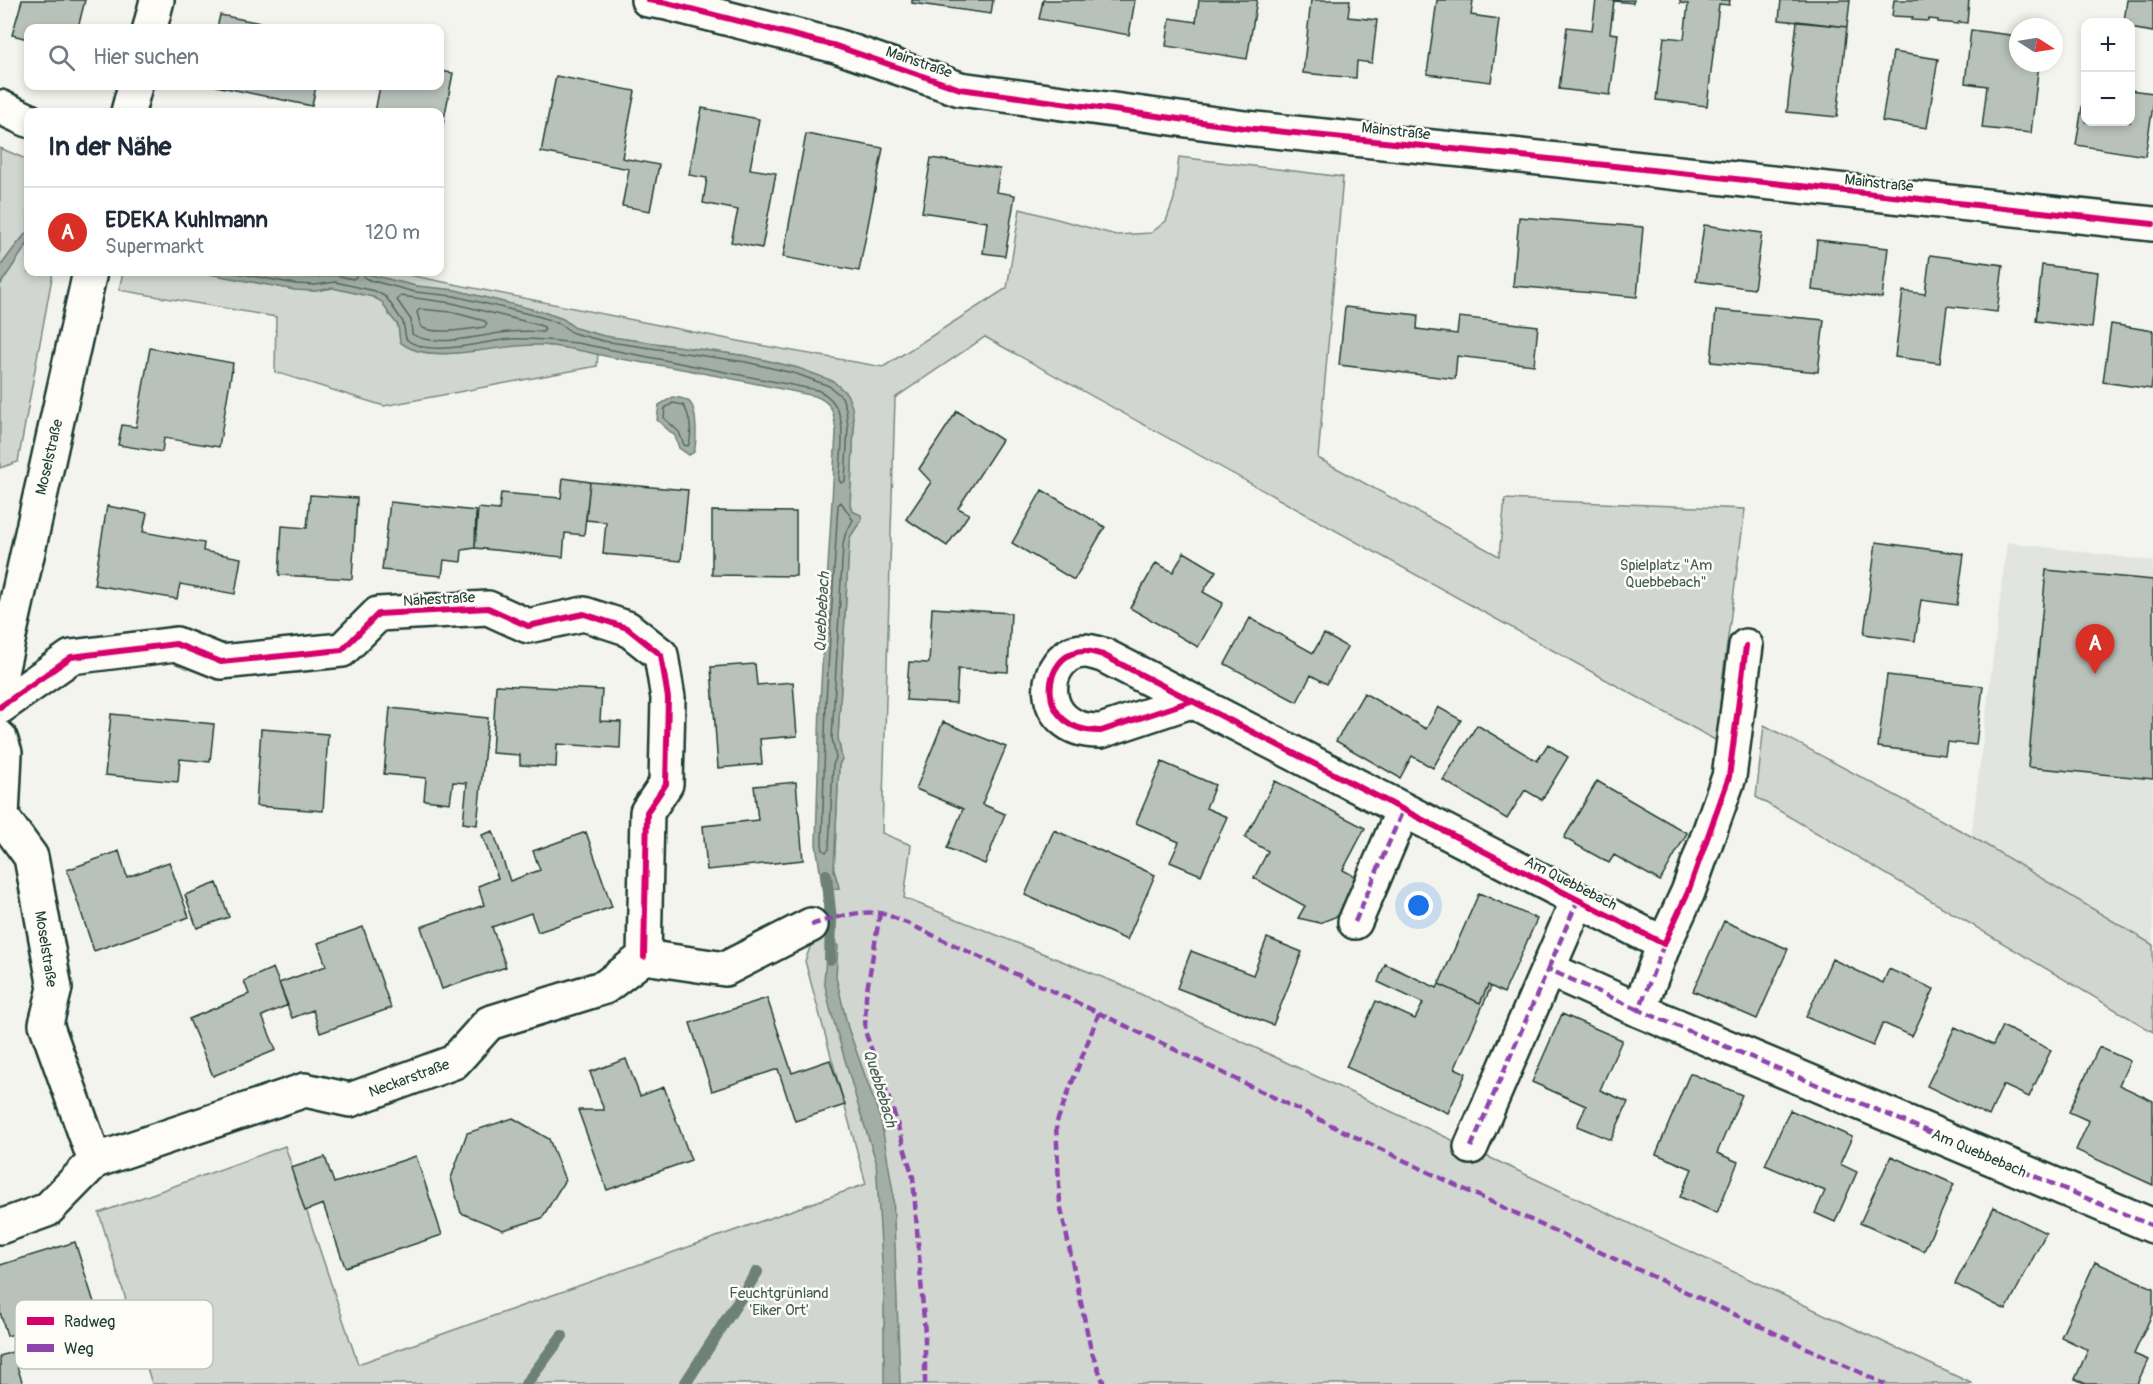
<!DOCTYPE html>
<html lang="de">
<meta charset="utf-8">
<style>
body{margin:0;font-family:Pangolin,sans-serif;background:#f2f2f3;color:#1f2937}
.controls{position:absolute;right:18px;top:18px;display:grid;overflow:hidden;border-radius:12px;box-shadow:0 3px 9px #0003}
.controls button{width:54px;height:54px;display:grid;place-items:center;padding:0;border:0;border-bottom:2px solid #e0e1e3;background:#fff;color:#1f2937;font:30px sans-serif}
.compass{position:absolute;left:2009px;top:18px;width:54px;height:54px;border-radius:50%;background:#fff;box-shadow:0 3px 9px #0003;rotate:102deg}
.you{position:absolute;left:1419px;top:906px;width:21px;height:21px;margin:-15px;border:4px solid #fff;border-radius:50%;background:#1a73e8;box-shadow:0 0 0 9px #1a73e833}
.badge{display:grid;place-items:center;width:39px;height:39px;border-radius:50%;background:#d93025;color:#fff;font-size:20px;font-weight:700}
.pin{position:absolute;translate:-50% -50px;filter:drop-shadow(0 2px 3px #0008)}
.pin::after{content:'';position:absolute;top:32px;width:21px;height:18px;background:inherit;clip-path:polygon(0 0,100% 0,50% 100%)}
.list{margin:0;padding:0;list-style:none}
h2{display:flex;justify-content:space-between;align-items:center;height:78px;margin:0;padding:0 24px;font-size:26px}
h2 small{font-size:20px;font-weight:400;color:#747a83}
.list li{display:grid;grid-template-columns:39px 1fr auto;gap:18px;align-items:center;box-sizing:border-box;height:90px;padding:0 24px;border-top:2px solid #e0e1e3}
.list b{display:block;font-size:22px;white-space:nowrap}
.list p{margin:0;font-size:20px;white-space:nowrap;color:#747a83}
.list em{font-size:20px;font-style:normal;color:#747a83}
.icon{flex:none;width:33px;height:33px;fill:none;stroke:currentColor;stroke-width:2;stroke-linecap:round;stroke-linejoin:round}
.map{position:relative;flex:none;width:2153px;height:1384px;overflow:hidden}
.search{position:absolute;background:#fff;box-shadow:0 3px 9px #0003;left:24px;top:24px;width:420px;height:66px;display:flex;align-items:center;gap:15px;box-sizing:border-box;padding:0 21px;border-radius:12px;color:#747a83;font-size:22px}
.panel{position:absolute;background:#fff;box-shadow:0 3px 9px #0003;left:24px;top:108px;width:420px;height:168px;border-radius:12px}
.map>svg:first-child{display:block}
</style>
<div class="map">
<svg width="2153" height="1384" viewBox="0 0 2153 1384">
<rect width="100%" height="100%" fill="#f4f4ef"/>
<filter id="ink" filterUnits="userSpaceOnUse"><feTurbulence type="fractalNoise" baseFrequency=".0167" numOctaves="2"/><feDisplacementMap in="SourceGraphic" scale="12" xChannelSelector="R" yChannelSelector="G"/><feConvolveMatrix kernelMatrix="1 2 1 2 8 2 1 2 1" color-interpolation-filters="sRGB"/></filter>
<g filter="url(#ink)">
<path fill="#e2e5df" d="M 2007,542 L 2153,561 L 2153,945 L 1971,836 Z"/>
<path fill="#d1d6d1" stroke="#788a82" stroke-width="1.5" d="M 0,148 L 28,160 L 28,231 L 14,248 L 0,267 Z
M 1179,157 L 1343,177 L 1318,458 L 1499,556 L 1505,499 L 1745,509 L 1722,682 L 1717,741 L 985,337 L 895,398 L 882,833 L 911,845 L 904,898 L 1117,983 L 1973,1384 L 152,1384 L 99,1213 L 285,1146 L 358,1364 L 866,1184 L 805,961 L 824,909 L 823,891 L 839,888 L 834,870 L 839,765 L 842,759 L 838,738 L 849,545 L 850,537 L 862,519 L 860,515 L 852,511 L 850,505 L 854,427 L 798,368 L 747,356 L 604,336 L 575,328 L 563,319 L 543,312 L 455,290 L 416,286 L 359,272 L 394,272 L 748,343 L 883,367 L 1007,288 L 1020,209 L 1116,235 L 1151,233 L 1166,221 L 1174,199 Z
M 28,243 L 28,272 L 53,272 L 18,462 L 0,468 L 0,285 Z
M 123,272 L 199,272 L 295,290 L 315,291 L 333,288 L 373,297 L 382,301 L 389,314 L 398,325 L 400,342 C 428,365 477,348 510,345 C 539,343 570,347 598,354 L 597,366 L 384,406 L 275,372 L 276,317 L 119,290 Z
M 1764,725 L 1971,836 L 2153,945 L 2153,1032 L 1756,797 Z"/>
<path fill="#a3aea7" stroke="#6e8179" stroke-width="1.5" d="M 28,231 L 28,243 L 0,285 L 0,267 L 14,248 Z
M 199,272 L 359,272 L 416,286 L 455,290 L 543,312 L 563,319 L 575,328 L 604,336 L 747,356 L 798,368 L 833,381 L 847,394 L 852,407 L 854,427 L 850,505 L 852,511 L 861,515 L 862,519 L 850,537 L 849,545 L 838,738 L 842,759 L 839,765 L 834,870 L 839,888 L 823,891 L 816,844 L 820,701 L 836,433 C 834,414 834,403 815,396 C 777,388 740,380 702,373 C 675,367 648,364 621,359 C 593,354 567,346 539,345 C 500,343 431,367 400,342 L 398,325 L 389,314 L 382,302 L 373,297 L 333,288 L 315,291 L 295,290 Z
M 673,397 C 679,398 687,398 691,404 C 697,412 697,442 694,452 L 689,455 L 679,448 L 675,436 L 657,420 L 659,405 Z
M 827,945 L 838,945 L 836,977 L 848,1028 L 881,1120 L 893,1192 L 900,1384 L 884,1384 L 884,1295 L 876,1161 L 860,1112 L 830,1008 L 824,981 Z"/>
<g fill="none" stroke-linecap="round" stroke-linejoin="round">
<path stroke="#546a62" stroke-width="1.5" d="M 231,272 L 296,284 L 315,285 L 335,282 L 375,291 L 386,297 L 403,322 L 406,339 C 430,359 483,341 511,339 C 533,338 555,341 577,343 L 817,390 C 852,404 841,449 839,480 L 841,483 L 845,481 L 848,427 L 846,409 L 842,397 L 829,386 L 797,374 L 746,362 L 603,341 L 573,333 L 560,324 L 541,317 L 454,296 L 415,292 L 369,280 L 364,277 L 363,272
M 271,272 L 297,276 L 314,277 L 335,275 L 353,279 L 356,277 L 356,272
M 401,296 L 452,303 L 539,325 L 544,327 L 545,329 L 543,332 C 532,331 520,331 509,332 C 484,334 434,349 412,334 L 411,320 L 397,300 Z
M 420,309 L 451,312 L 485,321 L 487,324 L 484,327 C 469,329 434,335 421,327 L 417,312 Z
M 673,403 L 683,405 C 690,414 693,436 688,446 L 684,445 L 679,432 L 664,418 L 665,408 Z
M 841,502 L 853,520 L 845,535 L 843,545 L 832,738 L 836,758 L 833,765 L 829,849 L 826,852 L 823,850 L 822,844 L 826,702 L 838,505 Z"/>
<path stroke="#6e8179" stroke-width="12" d="M 826,875 L 831,919 L 830,959
M 526,1384 L 562,1336
M 685,1384 L 757,1272"/>
</g>
<path fill="#b9c1bb" stroke="#1f3d34" stroke-width="1.5" d="M 22,0 L 85,0 L 78,28 L 28,28 L 28,39 L 12,35 Z
M 912,0 L 993,0 L 991,14 L 912,3 Z
M 1043,0 L 1135,0 L 1129,35 L 1039,19 Z
M 1199,0 L 1257,0 L 1247,59 L 1166,46 L 1170,18 L 1196,22 Z
M 1311,0 L 1350,0 L 1348,17 L 1377,20 L 1372,63 L 1357,61 L 1356,78 L 1303,73 Z
M 1437,0 L 1473,0 L 1471,15 L 1499,19 L 1491,82 L 1427,74 Z
M 1596,0 L 1634,0 L 1633,3 L 1614,1 L 1610,33 L 1618,34 L 1610,95 L 1559,89 L 1567,27 L 1592,30 Z
M 1680,0 L 1730,0 L 1729,5 L 1719,4 L 1707,106 L 1656,100 L 1664,37 L 1684,39 L 1688,4 L 1680,3 Z
M 1781,0 L 1850,0 L 1847,27 L 1779,20 Z
M 1894,0 L 1969,0 L 1967,23 L 1959,22 L 1958,24 L 1938,22 L 1938,20 L 1929,19 L 1928,21 L 1912,20 L 1913,17 L 1892,16 Z
M 2127,0 L 2153,0 L 2153,32 L 2130,28 L 2130,22 L 2124,22 Z
M 220,15 L 286,28 L 217,28 Z
M 1797,21 L 1847,27 L 1837,117 L 1787,112 Z
M 1971,30 L 2018,36 L 2018,63 L 2039,63 L 2031,133 L 1982,128 L 1987,86 L 1965,83 Z
M 1893,52 L 1938,59 L 1927,128 L 1882,121 Z
M 440,71 L 453,73 L 440,140 L 440,112 L 375,112 L 380,86 L 440,86 Z
M 556,76 L 635,91 L 622,158 L 659,165 L 650,211 L 622,206 L 629,169 L 541,152 Z
M 2086,82 L 2086,122 L 2130,122 L 2130,90 L 2153,93 L 2153,106 L 2145,156 L 2076,145 Z
M 216,86 L 316,86 L 312,106 Z
M 702,108 L 759,119 L 750,169 L 776,173 L 762,248 L 731,242 L 738,210 L 703,203 L 707,178 L 689,175 Z
M 806,134 L 883,148 L 859,271 L 783,257 Z
M 931,158 L 1000,169 L 996,192 L 1015,195 L 1005,256 L 983,253 L 987,222 L 922,212 Z
M 1519,217 L 1643,227 L 1637,297 L 1513,286 Z
M 1704,225 L 1762,233 L 1754,289 L 1696,281 Z
M 1817,240 L 1888,248 L 1882,298 L 1812,290 Z
M 1930,255 L 2003,265 L 1997,312 L 1947,306 L 1940,363 L 1895,357 L 1903,291 L 1925,294 Z
M 2042,265 L 2098,272 L 2092,328 L 2036,321 Z
M 1345,307 L 1418,315 L 1417,329 L 1457,334 L 1459,317 L 1538,326 L 1534,365 L 1457,356 L 1455,379 L 1339,365 Z
M 1716,310 L 1824,320 L 1818,372 L 1711,362 Z
M 2111,324 L 2153,331 L 2153,376 L 2151,389 L 2103,382 Z
M 150,348 L 233,363 L 219,447 L 164,438 L 162,452 L 118,445 L 122,425 L 136,427 Z
M 957,411 L 1002,440 L 958,508 L 969,514 L 947,546 L 906,519 L 931,482 L 919,469 Z
M 563,478 L 590,482 L 584,535 L 565,533 L 563,557 L 475,548 L 478,508 L 499,510 L 501,493 L 561,498 Z
M 590,482 L 688,490 L 681,561 L 603,554 L 606,522 L 586,520 Z
M 1042,490 L 1105,527 L 1074,580 L 1012,543 Z
M 310,495 L 357,498 L 352,579 L 279,575 L 282,526 L 307,528 Z
M 390,502 L 476,511 L 475,548 L 462,550 L 461,562 L 444,560 L 442,576 L 382,570 Z
M 107,506 L 147,513 L 143,532 L 204,543 L 203,551 L 241,558 L 235,594 L 180,584 L 177,599 L 94,585 Z
M 712,511 L 796,512 L 796,576 L 712,575 Z
M 1876,542 L 1964,554 L 1957,605 L 1921,600 L 1915,641 L 1864,634 Z
M 1184,552 L 1216,571 L 1203,592 L 1223,603 L 1198,647 L 1130,608 L 1156,563 L 1173,572 Z
M 2046,570 L 2153,580 L 2153,779 L 2028,767 Z
M 932,608 L 1011,613 L 1008,672 L 958,669 L 956,703 L 906,700 L 909,662 L 929,663 Z
M 1250,618 L 1313,653 L 1324,634 L 1347,647 L 1327,684 L 1311,675 L 1297,702 L 1225,664 Z
M 755,664 L 757,685 L 793,682 L 797,736 L 760,739 L 762,764 L 718,768 L 711,667 Z
M 1887,675 L 1983,686 L 1976,745 L 1947,742 L 1945,755 L 1878,747 Z
M 496,685 L 602,690 L 600,721 L 621,722 L 620,748 L 557,744 L 556,767 L 520,765 L 520,755 L 492,753 Z
M 1364,693 L 1426,729 L 1438,707 L 1461,720 L 1433,768 L 1412,756 L 1400,778 L 1336,741 Z
M 390,708 L 488,718 L 477,825 L 463,823 L 467,783 L 453,782 L 450,803 L 424,800 L 426,778 L 384,774 Z
M 111,714 L 214,724 L 210,762 L 180,759 L 178,782 L 105,775 Z
M 943,722 L 1006,747 L 982,804 L 1005,814 L 985,864 L 947,848 L 963,809 L 916,789 Z
M 1477,725 L 1537,761 L 1548,744 L 1568,757 L 1542,800 L 1525,790 L 1507,819 L 1443,780 Z
M 261,729 L 328,734 L 323,811 L 256,806 Z
M 1162,762 L 1215,785 L 1206,808 L 1227,817 L 1201,875 L 1170,862 L 1179,842 L 1136,823 Z
M 1275,781 L 1365,828 L 1343,870 L 1363,881 L 1347,912 L 1320,923 L 1298,918 L 1305,906 L 1254,878 L 1268,851 L 1245,838 Z
M 1597,781 L 1687,833 L 1660,881 L 1614,855 L 1609,863 L 1564,838 Z
M 796,782 L 803,860 L 707,870 L 703,826 L 758,820 L 754,786 Z
M 1054,830 L 1155,875 L 1127,940 L 1025,895 Z
M 493,831 L 510,881 L 540,870 L 533,851 L 586,832 L 612,907 L 538,932 L 531,913 L 492,927 L 506,967 L 442,989 L 421,927 L 484,905 L 478,886 L 498,878 L 482,835 Z
M 119,851 L 127,877 L 169,862 L 189,917 L 94,951 L 67,870 Z
M 217,883 L 229,917 L 197,928 L 185,895 Z
M 1479,893 L 1537,919 L 1504,993 L 1488,985 L 1480,1003 L 1439,984 Z
M 1724,921 L 1788,949 L 1757,1019 L 1693,991 Z
M 363,927 L 391,1008 L 320,1033 L 313,1010 L 292,1018 L 279,983 L 326,966 L 318,943 Z
M 1267,938 L 1302,952 L 1273,1025 L 1177,988 L 1191,951 L 1253,975 Z
M 1832,959 L 1883,983 L 1889,969 L 1934,989 L 1912,1036 L 1883,1023 L 1873,1046 L 1806,1017 Z
M 1385,964 L 1437,988 L 1439,984 L 1480,1003 L 1488,985 L 1491,987 L 1455,1068 L 1466,1073 L 1448,1113 L 1346,1067 L 1376,1001 L 1415,1019 L 1423,1003 L 1378,982 Z
M 273,968 L 288,1005 L 262,1016 L 276,1050 L 213,1076 L 189,1019 L 249,994 L 244,981 Z
M 767,998 L 792,1073 L 830,1060 L 845,1105 L 795,1121 L 778,1069 L 712,1091 L 690,1023 Z
M 1562,1014 L 1622,1040 L 1600,1090 L 1628,1102 L 1611,1140 L 1577,1126 L 1586,1106 L 1532,1082 Z
M 2002,1026 L 2051,1050 L 2029,1097 L 2003,1085 L 1989,1116 L 1927,1086 L 1955,1027 L 1993,1045 Z
M 2099,1047 L 2130,1061 L 2119,1085 L 2153,1101 L 2153,1185 L 2076,1150 L 2089,1121 L 2069,1112 Z
M 626,1059 L 640,1096 L 664,1087 L 691,1160 L 607,1190 L 578,1110 L 604,1110 L 590,1072 Z
M 1690,1073 L 1742,1095 L 1717,1153 L 1738,1162 L 1717,1213 L 1680,1197 L 1692,1169 L 1656,1154 Z
M 1790,1110 L 1852,1137 L 1840,1164 L 1857,1172 L 1835,1222 L 1815,1213 L 1825,1191 L 1765,1165 Z
M 513,1118 L 549,1139 L 565,1180 L 542,1218 L 503,1230 L 461,1213 L 451,1178 L 467,1133 Z
M 416,1156 L 442,1235 L 345,1267 L 323,1204 L 305,1211 L 291,1168 L 325,1157 L 334,1183 Z
M 1891,1156 L 1954,1184 L 1924,1251 L 1860,1223 Z
M 1994,1207 L 2046,1233 L 2006,1310 L 1955,1284 Z
M 75,1242 L 96,1309 L 7,1336 L 0,1312 L 0,1265 Z
M 2095,1262 L 2153,1288 L 2153,1312 L 2134,1354 L 2148,1360 L 2137,1384 L 2086,1384 L 2075,1379 L 2088,1350 L 2061,1337 Z
M 12,1352 L 23,1384 L 0,1384 L 0,1356 Z"/>
<g fill="none" stroke-linecap="round" stroke-linejoin="round">
<defs>
<path id="minor" d="M 648,0 L 667,3 L 836,46 L 960,89 L 1245,128 L 1512,155 L 2153,224
M 150,28 L 157,0
M 0,107 L 28,120
M 128,112 L 135,86
M 0,677 L 90,272
M 1191,701 L 1101,731 C 1033,733 1040,651 1085,651 C 1091,651 1098,654 1103,655 L 1664,944 L 1688,892 L 1729,777 L 1746,646
M 0,707 L 71,657 L 176,644 L 221,662 L 342,650 L 378,614 L 488,608 L 528,626 L 584,614 L 627,628 L 661,655 L 668,698 L 666,784 L 647,812 L 644,957
M 0,738 L 5,753 L 2,817 L 31,857 L 55,988 L 46,1024 L 95,1161
M 1355,922 L 1403,810
M 1664,944 L 1639,1010 L 2153,1226
M 1548,969 L 1578,900
M 1471,1147 L 1548,969 L 1639,1010
M 0,1227 L 47,1210 L 95,1161 L 305,1090 L 350,1100 L 454,1062 L 489,1023 L 605,987 L 644,957 L 725,969 L 811,925"/>
</defs>
<use href="#minor" stroke="#1f3d34" stroke-width="38"/>
<use href="#minor" stroke="#fdfcf7" stroke-width="33"/>
<path stroke="#8e44ad" stroke-width="4.5" stroke-dasharray="9 4.5" stroke-linecap="butt" d="M 880,913 L 866,996 L 865,1031 L 893,1110 L 913,1177 L 925,1334 L 925,1384
M 1355,922 L 1403,810
M 811,925 C 829,919 859,910 879,913 C 888,914 898,920 907,923 L 1099,1013 L 1455,1185 L 1885,1384
M 1664,944 L 1639,1010 L 2153,1226
M 1548,969 L 1578,900
M 1099,1013 L 1056,1124 L 1060,1204 L 1091,1350 L 1104,1384
M 1471,1147 L 1548,969 L 1639,1010"/>
<defs>
<path id="cycleway" d="M 648,0 L 667,3 L 836,46 L 960,89 L 1245,128 L 1512,155 L 2153,224
M 1191,701 L 1101,731 C 1033,733 1040,651 1085,651 C 1091,651 1098,654 1103,655 L 1664,944 L 1688,892 L 1729,777 L 1746,646
M 0,707 L 71,657 L 176,644 L 221,662 L 342,650 L 378,614 L 488,608 L 528,626 L 584,614 L 627,628 L 661,655 L 668,698 L 666,784 L 647,812 L 644,957"/>
</defs>
<use href="#cycleway" stroke="#fdfcf7" stroke-width="10"/>
<use href="#cycleway" stroke="#d6006c" stroke-width="6"/>
</g>
</g>
<g text-anchor="middle" stroke-width="5" stroke-linejoin="round" paint-order="stroke">
<g font-size="15" fill="#1f3d34" stroke="#fdfcf7">
<text transform="translate(919 62) rotate(19)" y="5">Mainstraße</text>
<text transform="translate(1396 131) rotate(6)" y="5">Mainstraße</text>
<text transform="translate(1879 183) rotate(6)" y="5">Mainstraße</text>
<text transform="translate(49 457) rotate(-77)" y="5">Moselstraße</text>
<text transform="translate(439 599) rotate(-3)" y="5">Nahestraße</text>
<text transform="translate(1571 883) rotate(27)" y="5">Am Quebbebach</text>
<text transform="translate(46 949) rotate(81)" y="5">Moselstraße</text>
<text transform="translate(409 1078) rotate(-20)" y="5">Neckarstraße</text>
<text transform="translate(1979 1153) rotate(23)" y="5">Am Quebbebach</text>
</g>
<g font-size="15" fill="#435c53" stroke="#fdfcf7">
<text x="1666" y="570">Spielplatz "Am<tspan x="1666" dy="17">Quebbebach"</tspan></text>
<text x="779" y="1298">Feuchtgrünland<tspan x="779" dy="17">'Eiker Ort'</tspan></text>
</g>
<g font-size="16" font-style="italic" fill="#475f56" stroke="#fdfcf7">
<text transform="translate(821 612) rotate(-87)" y="6">Quebbebach</text>
<text transform="translate(881 1088) rotate(73)" y="6">Quebbebach</text>
</g>
</g>
<rect x="15" y="1300" width="198" height="69" rx="9" fill="#fdfcf7" stroke="#bac3bc" stroke-width="1.5"/>
<rect x="27" y="1317" width="27" height="8" fill="#d6006c"/>
<rect x="27" y="1344" width="27" height="8" fill="#8e44ad"/>
<g font-size="16" fill="#1f3d34">
<text x="64" y="1327">Radweg</text>
<text x="64" y="1354">Weg</text>
</g>
</svg>
<div class="controls">
<button>+</button>
<button>−</button>
</div>
<svg class="compass" viewBox="-18 -18 36 36"><path d="M0-13l5 13h-10z" fill="#e53935"/><path d="M0 13l5-13h-10z" fill="#747a83"/></svg>
<div class="you"></div>
<div class="pin badge" style="left:2095px;top:674px">A</div>
<div class="search"><svg class="icon" aria-label="search" viewBox="0 0 24 24"><circle cx="10" cy="10" r="6"/><path d="M15 15l6 6"/></svg>Hier suchen</div>
<section class="panel">
<h2>In der Nähe<small></small></h2>
<ul class="list">
<li><span class="badge">A</span><div><b>EDEKA Kuhlmann</b><p>Supermarkt</p></div><em>120 m</em></li>
</ul>
</section>
</div>
